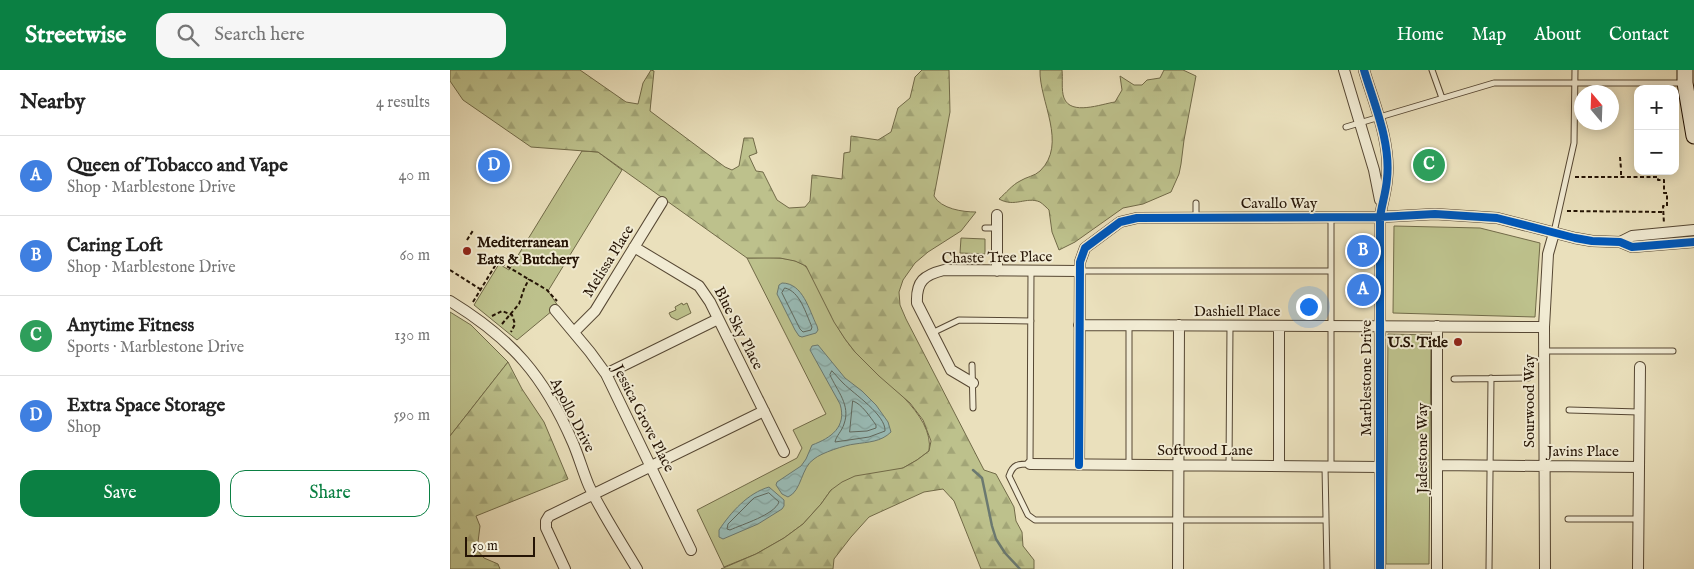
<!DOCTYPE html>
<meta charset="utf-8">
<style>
body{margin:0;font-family:"IM FELL English",serif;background:#f6f6f6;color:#222}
.controls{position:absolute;right:15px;top:15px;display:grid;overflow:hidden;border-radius:10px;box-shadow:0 2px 12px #0003}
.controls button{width:45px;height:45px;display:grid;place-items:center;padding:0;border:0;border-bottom:1px solid #e0e0e0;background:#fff;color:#222;font:25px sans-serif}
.compass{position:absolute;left:1124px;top:15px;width:45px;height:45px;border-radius:50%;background:#fff;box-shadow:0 2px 12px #0003;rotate:341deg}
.scale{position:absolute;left:15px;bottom:12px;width:70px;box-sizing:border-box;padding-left:5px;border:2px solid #251405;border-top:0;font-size:14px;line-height:18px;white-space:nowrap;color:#251405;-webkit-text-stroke:4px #f1ebd3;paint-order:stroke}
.you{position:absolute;left:858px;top:236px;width:18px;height:18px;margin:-12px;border:4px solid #fff;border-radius:50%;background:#1a73e8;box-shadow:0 0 0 8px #1a73e833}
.badge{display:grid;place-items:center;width:32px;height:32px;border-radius:50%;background:#0b8043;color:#fff;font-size:16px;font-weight:700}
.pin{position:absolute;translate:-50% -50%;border:2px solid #fff;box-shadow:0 1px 5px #0006}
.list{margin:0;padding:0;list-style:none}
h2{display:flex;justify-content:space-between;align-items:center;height:65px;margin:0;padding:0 20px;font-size:21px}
h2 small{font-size:16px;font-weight:400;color:#767676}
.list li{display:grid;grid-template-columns:32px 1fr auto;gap:15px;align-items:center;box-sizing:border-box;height:80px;padding:0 20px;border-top:1px solid #e0e0e0}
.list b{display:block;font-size:19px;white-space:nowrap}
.list p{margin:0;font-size:16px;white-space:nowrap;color:#767676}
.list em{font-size:16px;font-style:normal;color:#767676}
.actions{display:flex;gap:10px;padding:15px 20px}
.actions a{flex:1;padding:11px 0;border:1px solid #0b8043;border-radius:15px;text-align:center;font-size:18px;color:#0b8043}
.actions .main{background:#0b8043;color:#fff}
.icon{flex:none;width:28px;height:28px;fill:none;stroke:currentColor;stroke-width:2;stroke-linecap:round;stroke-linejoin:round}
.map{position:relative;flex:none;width:1244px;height:499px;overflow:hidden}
header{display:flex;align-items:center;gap:30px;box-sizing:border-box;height:70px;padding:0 25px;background:#0b8043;color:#fff}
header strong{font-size:24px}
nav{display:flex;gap:28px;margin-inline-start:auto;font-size:18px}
.search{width:350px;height:45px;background:#f6f6f6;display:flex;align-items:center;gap:12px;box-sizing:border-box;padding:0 18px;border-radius:15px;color:#767676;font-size:19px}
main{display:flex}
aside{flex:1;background:#fff}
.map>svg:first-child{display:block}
</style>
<header>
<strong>Streetwise</strong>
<div class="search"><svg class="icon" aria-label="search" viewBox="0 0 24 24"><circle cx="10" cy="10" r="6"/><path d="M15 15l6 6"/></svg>Search here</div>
<nav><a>Home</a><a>Map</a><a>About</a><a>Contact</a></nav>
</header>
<main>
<aside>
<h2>Nearby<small>4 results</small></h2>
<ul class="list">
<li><span class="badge" style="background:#3f7fe0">A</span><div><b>Queen of Tobacco and Vape</b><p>Shop · Marblestone Drive</p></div><em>40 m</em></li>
<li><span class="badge" style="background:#3f7fe0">B</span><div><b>Caring Loft</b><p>Shop · Marblestone Drive</p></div><em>60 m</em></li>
<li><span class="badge" style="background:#2e9e5b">C</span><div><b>Anytime Fitness</b><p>Sports · Marblestone Drive</p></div><em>130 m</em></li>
<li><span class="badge" style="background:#3f7fe0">D</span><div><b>Extra Space Storage</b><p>Shop</p></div><em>590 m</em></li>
</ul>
<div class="actions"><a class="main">Save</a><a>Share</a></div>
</aside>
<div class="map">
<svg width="1244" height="499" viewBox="0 0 1244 499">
<defs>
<pattern id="forest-firs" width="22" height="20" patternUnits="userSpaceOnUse" patternTransform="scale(1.25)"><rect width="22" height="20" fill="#bdc18c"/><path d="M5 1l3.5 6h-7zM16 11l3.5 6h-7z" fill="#a2a577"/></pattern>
<pattern id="water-waves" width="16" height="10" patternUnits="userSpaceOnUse" patternTransform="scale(1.25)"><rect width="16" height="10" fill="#99bcb7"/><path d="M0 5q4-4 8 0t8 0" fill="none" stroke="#84a19c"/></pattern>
</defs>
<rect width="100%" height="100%" fill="#eae0bc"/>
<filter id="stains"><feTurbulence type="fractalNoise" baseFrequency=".004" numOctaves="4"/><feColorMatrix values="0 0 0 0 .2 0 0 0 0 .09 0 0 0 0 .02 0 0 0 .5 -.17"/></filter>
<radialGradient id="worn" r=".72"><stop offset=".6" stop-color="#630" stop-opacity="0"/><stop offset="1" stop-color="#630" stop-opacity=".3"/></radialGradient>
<path fill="#bdc18c" stroke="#716a48" d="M 132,81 L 148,82 L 172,100 L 98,221 L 108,236 L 67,270 L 24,235 L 49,194 L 59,200 Z
M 944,156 L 1030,158 L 1090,173 L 1085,247 L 943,243 Z
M 511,168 L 535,169 L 535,184 L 510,183 Z
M 297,188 C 313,188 344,185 356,197 C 363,204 367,215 371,224 C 381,245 391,266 406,283 C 430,308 485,344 479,381 L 467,390 L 453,398 L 381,420 L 371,434 L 353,454 L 334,468 L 306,484 L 274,497 L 247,440 L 347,388 L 352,378 L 343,360 L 376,344 Z
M 232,233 L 233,235 L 237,233 L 241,243 L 227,250 L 221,247 L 219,243 L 226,240 L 225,237 Z
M 0,242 L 21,255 L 58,292 L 0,366 Z
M 938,264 L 981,265 L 979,494 L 936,494 Z"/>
<path fill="url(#forest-firs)" stroke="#716a48" d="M 0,0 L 130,0 L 176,32 L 188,34 L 193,13 L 201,0 L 204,1 L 200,41 L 275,97 L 282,100 L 289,96 L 294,68 L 303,68 L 307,83 L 299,86 L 306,101 L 313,102 L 327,130 L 339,138 L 355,137 L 360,131 L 362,105 L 392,109 L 394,83 L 400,82 L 401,66 L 428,70 L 441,62 L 448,38 L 460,28 L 465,7 L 472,0 L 499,0 L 500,42 L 484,126 C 491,139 513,142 526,142 L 511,161 L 478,182 L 465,193 L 453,210 L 449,222 L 450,235 L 456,249 L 534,400 L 546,404 L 564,437 L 566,451 L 572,462 L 573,476 L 584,490 L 584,499 L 531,499 L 504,431 L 493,419 L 474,422 L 419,447 L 401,467 L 384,489 L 383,499 L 271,499 L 306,484 L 334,468 L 353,454 L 371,434 L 381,420 L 392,412 L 405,406 L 453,398 L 467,390 L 479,381 L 481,371 L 473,350 L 460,333 L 429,306 L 405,282 L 395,269 L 384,252 L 356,196 L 345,191 L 330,188 L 297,188 L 148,82 L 81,77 L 13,30 L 0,11 Z
M 590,0 L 612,0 C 613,8 611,20 614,28 C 621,46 651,34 665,32 L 672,20 L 670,6 L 684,15 L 692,15 L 697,10 L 710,8 L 714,0 L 733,0 L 746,6 L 734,70 L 731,94 L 729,104 L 721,122 L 693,134 L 673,138 L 625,172 L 609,180 L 602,162 L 599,140 C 597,138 593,134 590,132 C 576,126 565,138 549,129 C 556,123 562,115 570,111 C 576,107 585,106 590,101 C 618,74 589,31 590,0 Z
M 58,292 L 72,319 L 94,352 L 118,409 L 26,446 L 30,456 L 27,480 L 34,488 L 48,494 L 50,499 L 0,499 L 0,366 Z"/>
<path fill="url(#water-waves)" stroke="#6b7970" d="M 332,213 C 353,213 359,240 367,256 L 368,260 L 366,263 L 352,267 L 349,266 L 345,260 L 327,224 L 329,215 Z
M 368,275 L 395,308 L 412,321 L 426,335 L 438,352 L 441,362 C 431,372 418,372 405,374 C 395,375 371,383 364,389 C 351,397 352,421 338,427 L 332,424 L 326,415 L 327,412 L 351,396 L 356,389 L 362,375 C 381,368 397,357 390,334 L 360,280 L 362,276 Z
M 319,417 L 334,430 L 334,436 L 332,439 L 308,454 L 273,469 L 269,467 L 269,460 C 281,442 298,423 319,417 Z"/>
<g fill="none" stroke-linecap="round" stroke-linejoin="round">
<path stroke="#5f685e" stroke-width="1" d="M 335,218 C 350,221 356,244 362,257 L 361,260 L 353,262 L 350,259 L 332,223 Z
M 382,301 C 386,305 389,309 393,313 C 404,324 436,345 435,361 L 419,367 L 385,372 C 386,366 392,361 394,354 C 401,335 387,321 380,305 Z
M 403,331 C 412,334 420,347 426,355 L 426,358 L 417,361 L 400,362 Z
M 319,423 L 329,432 C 324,445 293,454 280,460 L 277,459 L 278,454 L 304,428 Z"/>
<path stroke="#6b7970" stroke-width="2.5" d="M 523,400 L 532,408 L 542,456 L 546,469 L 555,483 L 570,499"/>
<defs>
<path id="service" d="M 982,0 L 992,28
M 896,57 L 1044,13 L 1234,13
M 746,133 L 746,147
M 881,148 L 881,396
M 535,158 L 547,158
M 1104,162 L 1124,73 L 1125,0
M 581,201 L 580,394 C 568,394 563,394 559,406 L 578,445 L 585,450 L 876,450
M 630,201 L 881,201
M 482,263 L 509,250 L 581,251
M 1094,281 L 1223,281
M 522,295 L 523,338
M 1004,309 L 1078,308
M 1119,340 L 1189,342
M 679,395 L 679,255
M 779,396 L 780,256
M 875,397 L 877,499
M 1118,449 L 1188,449
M 1039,499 L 1041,308"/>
<path id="minor" d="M 894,0 L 924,100 L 930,130
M 914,0 C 924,34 941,72 937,109 C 936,122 932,134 930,147 L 930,499
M 1170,172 L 1182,166 L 1244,160
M 184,177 L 249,216 L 260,232 L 334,382
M 547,201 L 547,145
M 0,231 C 62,269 94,306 123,373 C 129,387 133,402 139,416 C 153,445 171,472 187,499
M 105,240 L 140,282 L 156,304 L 241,480
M 629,255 L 1094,257
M 829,256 L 829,396
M 124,262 L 145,241 L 212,132
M 156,304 L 268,249
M 523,313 L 501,300 L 467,233 C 466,211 474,205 494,200 L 630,201
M 580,394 L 930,397
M 629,395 L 630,192 L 635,178 L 670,152 L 687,148 L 930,147 L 985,144 L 1047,148 L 1125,168 L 1142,171 L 1170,172 L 1182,177 L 1244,172
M 987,395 L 1189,397
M 115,499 L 96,458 L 96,451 L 99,446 L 314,341
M 728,499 L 729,255
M 987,499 L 987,256
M 1095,499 L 1094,257 L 1098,184 L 1104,163
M 1188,499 L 1190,297"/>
<path id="secondary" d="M 1235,0 L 1235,13 L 1244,66"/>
</defs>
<use href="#service" stroke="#564733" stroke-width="7"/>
<use href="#minor" stroke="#564733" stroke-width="12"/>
<use href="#secondary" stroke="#251405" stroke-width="17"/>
<path stroke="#251405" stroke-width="2" stroke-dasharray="4 2.5" stroke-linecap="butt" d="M 1170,87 L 1171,99
M 1171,101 L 1171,107
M 1125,107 L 1208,107 L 1208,110 L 1214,110 L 1214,123 L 1217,123 L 1217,136 L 1213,136 L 1214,154
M 1117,141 L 1213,142
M 17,170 L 24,159
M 0,200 L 30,219
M 23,232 L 48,191 L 97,220 L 107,231
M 42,246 L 52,241 L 62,245 L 65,254 L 61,262
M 52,254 L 69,234 L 74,219 L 79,209"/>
<use href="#service" stroke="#f1ebd3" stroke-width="5"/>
<use href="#minor" stroke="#f1ebd3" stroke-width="10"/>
<use href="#secondary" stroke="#f1ebd3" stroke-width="15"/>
<defs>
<path id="cycleway" d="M 914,0 C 924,34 941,72 937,109 C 936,122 932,134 930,147 L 930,499
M 629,395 L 630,192 L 635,178 L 670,152 L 687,148 L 930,147 L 985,144 L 1047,148 L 1125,168 L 1142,171 L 1170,172 L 1182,177 L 1244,172"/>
</defs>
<use href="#cycleway" stroke="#f1ebd3" stroke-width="11"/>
<use href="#cycleway" stroke="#0057b8" stroke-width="8"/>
</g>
<g fill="#8f2418" stroke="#f1ebd3" stroke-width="2">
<circle cx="17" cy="181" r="5"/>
<circle cx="1008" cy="272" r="5"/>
</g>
<g text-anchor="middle" stroke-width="4" stroke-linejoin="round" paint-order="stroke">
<g font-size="15" fill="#251405" stroke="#f1ebd3">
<text x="829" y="138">Cavallo Way</text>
<text transform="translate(547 187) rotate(-1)" y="5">Chaste Tree Place</text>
<text transform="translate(158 191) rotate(-58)" y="5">Melissa Place</text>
<text x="787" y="246">Dashiell Place</text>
<text transform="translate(289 258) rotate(63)" y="5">Blue Sky Place</text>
<text transform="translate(916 308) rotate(-90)" y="5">Marblestone Drive</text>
<text transform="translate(1079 331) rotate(-90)" y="5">Sourwood Way</text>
<text transform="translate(123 345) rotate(63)" y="5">Apollo Drive</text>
<text transform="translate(194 348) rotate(63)" y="5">Jessica Grove Place</text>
<text transform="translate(972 378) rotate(-90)" y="5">Jadestone Way</text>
<text x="755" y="385">Softwood Lane</text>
<text x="1133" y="386">Javins Place</text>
</g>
<g font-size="15" font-weight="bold" fill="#251405" stroke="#f1ebd3" text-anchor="start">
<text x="27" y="177">Mediterranean<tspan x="27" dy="17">Eats &amp; Butchery</tspan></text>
<text x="998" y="277" text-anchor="end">U.S. Title</text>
</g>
</g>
<rect width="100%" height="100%" filter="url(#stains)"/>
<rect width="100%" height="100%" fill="url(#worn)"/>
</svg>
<div class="controls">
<button>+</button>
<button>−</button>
</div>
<svg class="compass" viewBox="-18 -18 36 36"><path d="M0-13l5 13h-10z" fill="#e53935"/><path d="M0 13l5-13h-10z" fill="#767676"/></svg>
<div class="scale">50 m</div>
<div class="you"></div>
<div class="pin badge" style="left:913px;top:220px;background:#3f7fe0">A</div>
<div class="pin badge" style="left:913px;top:181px;background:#3f7fe0">B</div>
<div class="pin badge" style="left:979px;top:95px;background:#2e9e5b">C</div>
<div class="pin badge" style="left:44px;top:96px;background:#3f7fe0">D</div>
</div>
</main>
